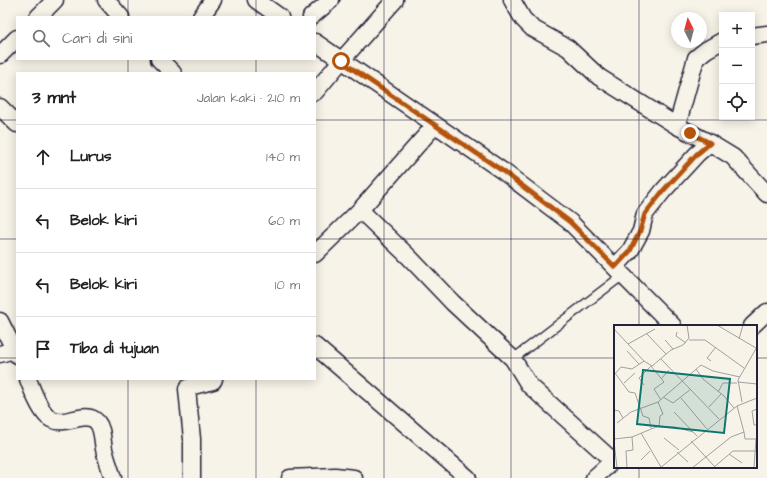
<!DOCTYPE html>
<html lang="id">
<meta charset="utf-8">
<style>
body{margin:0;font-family:"Architects Daughter",sans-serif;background:#f2f2f2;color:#222}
.controls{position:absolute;right:12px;top:12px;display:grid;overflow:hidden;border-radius:0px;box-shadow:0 2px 10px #0003}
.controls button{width:36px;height:36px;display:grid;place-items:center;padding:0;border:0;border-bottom:1px solid #e0e0e0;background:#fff;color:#222;font:20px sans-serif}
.compass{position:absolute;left:671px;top:12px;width:36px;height:36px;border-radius:50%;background:#fff;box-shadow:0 2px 10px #0003;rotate:354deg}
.stop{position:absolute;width:12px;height:12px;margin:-9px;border:3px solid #b45309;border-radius:50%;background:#fff}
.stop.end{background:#b45309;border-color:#fff;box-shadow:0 1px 4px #0008}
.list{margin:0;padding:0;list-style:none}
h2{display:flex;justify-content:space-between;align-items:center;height:52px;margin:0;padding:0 16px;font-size:17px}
h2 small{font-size:13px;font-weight:400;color:#767676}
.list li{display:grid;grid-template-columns:26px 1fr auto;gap:12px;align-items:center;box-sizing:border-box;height:64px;padding:0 16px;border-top:1px solid #e0e0e0}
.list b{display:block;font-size:15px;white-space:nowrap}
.list em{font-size:13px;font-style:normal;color:#767676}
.icon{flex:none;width:22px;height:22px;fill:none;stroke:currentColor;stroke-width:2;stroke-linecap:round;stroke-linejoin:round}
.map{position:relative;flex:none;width:767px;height:478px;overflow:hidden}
.search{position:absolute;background:#fff;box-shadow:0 2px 10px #0003;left:16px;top:16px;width:300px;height:44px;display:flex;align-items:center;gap:10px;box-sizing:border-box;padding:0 14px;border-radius:0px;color:#767676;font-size:15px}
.panel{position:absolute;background:#fff;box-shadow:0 2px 10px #0003;left:16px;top:72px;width:300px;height:308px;border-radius:0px}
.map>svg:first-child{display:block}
</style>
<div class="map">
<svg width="767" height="478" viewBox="0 0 767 478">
<rect width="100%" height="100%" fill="#f7f3e8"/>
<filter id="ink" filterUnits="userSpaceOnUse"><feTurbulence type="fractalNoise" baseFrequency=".025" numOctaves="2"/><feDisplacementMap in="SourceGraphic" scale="8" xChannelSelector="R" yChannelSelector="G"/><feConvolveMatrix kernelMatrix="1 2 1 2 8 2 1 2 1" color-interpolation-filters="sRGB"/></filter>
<g filter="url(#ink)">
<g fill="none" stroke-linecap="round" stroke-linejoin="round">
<defs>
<path id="lane" d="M 513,359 L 623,275"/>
<path id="street" d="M 106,0 L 121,17
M 256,0 L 280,17
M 512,0 L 523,19 L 532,28 L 568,48 L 599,77 L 677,126 L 710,143 L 733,157 L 767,194
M 38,17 L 55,0
M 201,17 L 213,0
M 311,17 L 331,0
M 752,36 L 767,34
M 315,42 L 504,172 L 570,222 L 673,326
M 0,55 L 17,38
M 159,59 L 173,73
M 315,92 L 341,61 L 395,0
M 0,107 L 17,124
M 677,126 L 696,58 L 706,50 L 722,41
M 360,210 L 409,257 L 453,303 L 513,359 L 529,385 L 613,461
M 315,254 L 360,210 L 435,125
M 615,267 L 630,251 L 641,231 L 645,214 L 663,191 L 697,154 L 710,143
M 0,321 L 17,355
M 752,326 L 767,312
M 315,346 L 468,478
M 0,354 L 17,349
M 28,379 C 32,390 39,409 48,417 C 63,430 85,408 97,422 C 103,429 102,440 104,449 C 106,458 110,468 113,478
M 192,478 L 192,439 L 187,389 L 189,387 L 213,381 L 214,379
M 290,478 L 335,476 L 354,478
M 594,478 L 615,459"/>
</defs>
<use href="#lane" stroke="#22223b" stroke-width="11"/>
<use href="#street" stroke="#22223b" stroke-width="19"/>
<use href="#lane" stroke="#f7f3e8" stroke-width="8"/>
<use href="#street" stroke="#f7f3e8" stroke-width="16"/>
</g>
</g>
<g fill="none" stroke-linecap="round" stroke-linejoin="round" filter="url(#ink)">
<path stroke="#b45309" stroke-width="5" d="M 341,61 L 504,172 L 570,222 L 615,267 L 630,251 L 640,231 L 645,214 L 663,191 L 697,154 L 710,143 L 690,133"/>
</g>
<path fill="none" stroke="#22223b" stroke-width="1" stroke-opacity="0.55" d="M 128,0 L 128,17M 256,0 L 256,17M 384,0 L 384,478M 511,0 L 511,478M 639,0 L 639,326M 128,59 L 128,73M 256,59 L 256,73M 0,120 L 17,120M 315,120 L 767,120M 0,239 L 17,239M 315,239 L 767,239M 0,358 L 17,358M 315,358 L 615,358M 756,358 L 767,358M 128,379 L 128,478M 256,379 L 256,478M 639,467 L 639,478"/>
<g transform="translate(614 325)">
<rect width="143" height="143" fill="#f7f3e8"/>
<path fill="none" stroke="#a29fa3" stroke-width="1" d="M 103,0 L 142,23M 0,4 L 14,19M 63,7 L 62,11 L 72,18M 33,9 L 52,29M 125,14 L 129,0M 51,15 L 59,24M 75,15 L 91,15 L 130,43M 13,26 L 25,39M 47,34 L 105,94M 30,36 L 14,19 L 41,4M 97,36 L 93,33 L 102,22M 82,44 L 89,54 L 110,71 L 120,83M 1,48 L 15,67 L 21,68 L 29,91 L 35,93 L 37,103M 0,50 L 7,42 L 18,44 L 30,36 L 38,41 L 57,25 L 69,20 L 75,13 L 73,0M 47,54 L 55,45M 124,57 L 143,59M 10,58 L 21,48M 30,60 L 25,53 L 37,41 L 50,57 L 40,64 L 47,75M 104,67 L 109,58 L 123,58M 49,72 L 59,78 L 77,64M 67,73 L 93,104M 44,77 L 49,89 L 46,91 L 45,102M 128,77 L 124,55 L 143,22M 123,81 L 130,107M 95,82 L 107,69M 143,84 L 138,86 L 140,100 L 143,100M 0,85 L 5,86 L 9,93M 60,87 L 83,111M 3,98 L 17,87 L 44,77 L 87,40 L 99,46 L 126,52M 27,108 L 47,142M 50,113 L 65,125M 0,114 L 18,112 L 42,102 L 61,102 L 79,107M 0,116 L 3,143M 77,116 L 101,142M 63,127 L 74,137M 115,129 L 128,138M 27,135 L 36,126M 13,143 L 12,126 L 19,125 L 18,112M 46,143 L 123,81 L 143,73M 78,143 L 117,112 L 130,107 L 131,114 L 143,114M 99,143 L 119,126 L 143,126M 140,143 L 142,114"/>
<path fill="#0f766e" fill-opacity="0.15" stroke="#0f766e" stroke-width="2" d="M 29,45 L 116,54 L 110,108 L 23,99 Z"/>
<rect width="143" height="143" fill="none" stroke="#22223b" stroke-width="2"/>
</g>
</svg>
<div class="controls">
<button>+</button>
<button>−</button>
<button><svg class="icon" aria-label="locate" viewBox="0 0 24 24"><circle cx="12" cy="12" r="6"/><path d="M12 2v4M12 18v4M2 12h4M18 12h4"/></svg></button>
</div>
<svg class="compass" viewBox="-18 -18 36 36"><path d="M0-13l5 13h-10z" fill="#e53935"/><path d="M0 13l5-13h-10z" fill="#767676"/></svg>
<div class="stop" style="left:341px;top:61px"></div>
<div class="stop end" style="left:690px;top:133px"></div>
<div class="search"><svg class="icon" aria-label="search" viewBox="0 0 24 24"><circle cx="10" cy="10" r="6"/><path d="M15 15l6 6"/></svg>Cari di sini</div>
<section class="panel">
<h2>3 mnt<small>Jalan kaki · 210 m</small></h2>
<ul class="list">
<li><svg class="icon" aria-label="ahead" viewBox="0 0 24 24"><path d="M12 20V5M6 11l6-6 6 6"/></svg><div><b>Lurus</b></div><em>140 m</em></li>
<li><svg class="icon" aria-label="left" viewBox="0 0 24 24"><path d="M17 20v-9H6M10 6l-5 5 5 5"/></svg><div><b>Belok kiri</b></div><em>60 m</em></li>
<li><svg class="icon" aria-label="left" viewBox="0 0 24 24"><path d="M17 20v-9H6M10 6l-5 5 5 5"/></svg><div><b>Belok kiri</b></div><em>10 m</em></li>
<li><svg class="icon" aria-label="arrive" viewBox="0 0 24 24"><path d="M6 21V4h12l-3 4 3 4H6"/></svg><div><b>Tiba di tujuan</b></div></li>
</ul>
</section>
</div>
